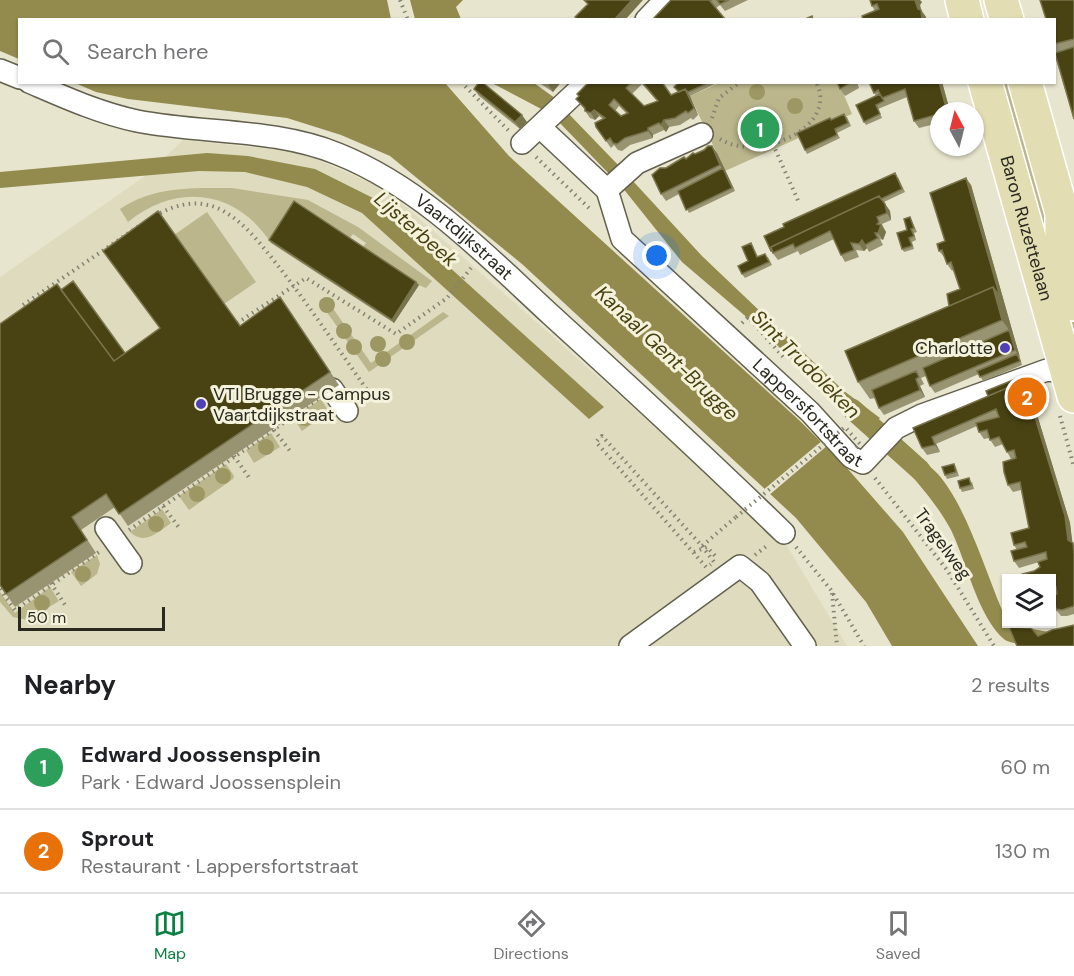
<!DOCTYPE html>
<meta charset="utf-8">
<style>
body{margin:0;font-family:"DM Sans",sans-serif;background:#f2f2f2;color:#202124}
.controls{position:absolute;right:18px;bottom:18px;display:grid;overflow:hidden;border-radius:0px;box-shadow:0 2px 4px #0004}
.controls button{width:54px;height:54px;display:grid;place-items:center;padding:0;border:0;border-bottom:2px solid #e0e0e0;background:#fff;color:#202124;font:30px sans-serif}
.compass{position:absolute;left:930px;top:102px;width:54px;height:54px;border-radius:50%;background:#fff;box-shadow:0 2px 4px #0004;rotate:353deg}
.scale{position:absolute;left:18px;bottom:15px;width:147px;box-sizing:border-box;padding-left:6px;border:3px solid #2a2920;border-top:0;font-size:16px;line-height:21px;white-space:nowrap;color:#2a2920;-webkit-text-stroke:4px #f5f2dc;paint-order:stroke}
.you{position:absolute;left:657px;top:256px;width:21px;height:21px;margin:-15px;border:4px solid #fff;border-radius:50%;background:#1a73e8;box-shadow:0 0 0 9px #1a73e833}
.badge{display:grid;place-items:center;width:39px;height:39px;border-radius:50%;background:#0b8043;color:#fff;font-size:20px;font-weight:700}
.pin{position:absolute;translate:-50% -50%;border:3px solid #fff;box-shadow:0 2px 6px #0006}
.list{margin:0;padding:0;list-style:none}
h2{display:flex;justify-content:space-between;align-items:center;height:78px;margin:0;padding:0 24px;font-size:26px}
h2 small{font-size:20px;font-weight:400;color:#757577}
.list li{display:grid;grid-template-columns:39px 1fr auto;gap:18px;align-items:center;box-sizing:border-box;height:84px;padding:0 24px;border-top:2px solid #e0e0e0}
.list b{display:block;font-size:22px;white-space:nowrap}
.list p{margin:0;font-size:20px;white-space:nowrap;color:#757577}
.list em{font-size:20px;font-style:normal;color:#757577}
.icon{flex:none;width:33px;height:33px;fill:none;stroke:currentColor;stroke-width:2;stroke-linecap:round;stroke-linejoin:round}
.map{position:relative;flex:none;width:1074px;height:646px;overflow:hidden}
.search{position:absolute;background:#fff;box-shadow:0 2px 4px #0004;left:18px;right:18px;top:18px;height:66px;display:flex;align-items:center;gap:15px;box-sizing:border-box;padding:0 21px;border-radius:0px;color:#757577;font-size:22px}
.sheet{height:246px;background:#fff}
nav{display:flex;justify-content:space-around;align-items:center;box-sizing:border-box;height:84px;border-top:2px solid #e0e0e0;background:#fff;font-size:16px;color:#757577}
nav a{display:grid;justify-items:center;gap:3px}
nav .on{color:#0b8043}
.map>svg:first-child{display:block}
</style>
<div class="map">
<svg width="1074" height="646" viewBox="0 0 1074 646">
<rect width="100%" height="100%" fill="#e8e5cf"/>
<path fill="#dedbbe" d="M 183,140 L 300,152 L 387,190 L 784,541 L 847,646 L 0,646 L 0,277 L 145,176 Z"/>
<path fill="#bcb68c" d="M 719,83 L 839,83 L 852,114 L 725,171 L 690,96 Z
M 995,83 L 1014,83 L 1074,308 L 1074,336 L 1053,258 Z
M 232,188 L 308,200 L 358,227 L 432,281 L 426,288 L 419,285 L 362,248 L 366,243 L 353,234 L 349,239 L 271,243 C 237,190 177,182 128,222 L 120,209 C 154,186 192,188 232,188 Z
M 207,212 L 256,282 L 224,304 L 174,235 Z
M 325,297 L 371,363 L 443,312 L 449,316 L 369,372 L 319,301 Z
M 321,399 L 329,412 L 302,431 L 293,418 Z
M 271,433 L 280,447 L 254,463 L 246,450 Z
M 226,464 L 234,476 L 233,479 L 189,510 L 179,496 Z
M 162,509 L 171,523 C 158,532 145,546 130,532 Z
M 97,555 L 100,564 L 97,574 L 81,586 L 71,572 Z
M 50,587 L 59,601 L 28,620 L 13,617 L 0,602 L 0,592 L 15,613 Z"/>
<path fill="#938b4e" d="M 0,0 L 387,0 L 391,19 L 20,20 L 19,59 L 0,51 Z
M 410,0 L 463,0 L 456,7 L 461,19 L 415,19 Z
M 75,83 L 445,83 L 509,156 L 800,421 L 847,468 L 903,532 L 978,646 L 892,646 L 866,602 L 796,518 L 522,264 L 390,156 L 341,135 L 287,118 L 128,99 L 96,92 Z
M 492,83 L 534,83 L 559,101 L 547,112 Z
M 566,111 L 622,169 L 612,177 L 557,120 Z
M 207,153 L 248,156 L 315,169 L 373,198 L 604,407 L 589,419 L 362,213 L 307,187 L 245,172 L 199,171 L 0,188 L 0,172 Z
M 632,180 L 702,256 L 844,391 L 880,418 L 865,433 L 764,332 L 682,262 L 622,187 Z
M 907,445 C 917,455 928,464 938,474 C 966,506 985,570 1002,610 L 1006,616 L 1006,624 L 1054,633 L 1054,646 C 1040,645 1016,646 1005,640 C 978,618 966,560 951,530 C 936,502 915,480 895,457 Z"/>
<path fill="#e8e5cf" d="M 823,440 L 828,445 L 768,496 L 762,491 Z"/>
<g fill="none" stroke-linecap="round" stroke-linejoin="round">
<path stroke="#938b4e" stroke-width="21" d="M 852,409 L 920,470"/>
<defs>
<g id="minor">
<path d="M 646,20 L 665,0"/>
<path d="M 0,70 L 20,78"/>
<path id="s1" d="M 29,82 C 64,97 99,113 137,121 C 203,134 275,128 338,154 C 421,187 486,255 551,315 C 630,387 708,459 784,533"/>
<path id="s2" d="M 540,127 L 607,190 L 622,239 L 810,412 L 851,457 L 863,463 L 896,428 L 922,415 L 1047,370 L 1074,373"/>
<path d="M 522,143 L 587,82"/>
<path d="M 607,190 L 637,163 L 702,134"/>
<path d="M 332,389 L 347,411"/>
<path d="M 106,528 L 131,563"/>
<path d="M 630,646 L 740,566 L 760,582 L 805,646"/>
</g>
<g id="primary">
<path d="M 962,0 L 967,20"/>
<path d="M 1001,0 L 1007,20"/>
<path id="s3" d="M 985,82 L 1074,396"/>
<path d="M 1025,82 L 1062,213 L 1074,238"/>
<path d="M 1062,213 L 1062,258 L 1074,304"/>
</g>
</defs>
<use href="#minor" stroke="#63604d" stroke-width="24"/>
<use href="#primary" stroke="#fff" stroke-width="36"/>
<path stroke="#848373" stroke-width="4" stroke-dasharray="1.5 4.5" stroke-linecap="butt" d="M 400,0 L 408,20
M 461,82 L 509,131
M 712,118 L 719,98 L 740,82
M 720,139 C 757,163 840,128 816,82
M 773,144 L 799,203
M 536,157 L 591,210
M 155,216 C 177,203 202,198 225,212 C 247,225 263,247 279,267 C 311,308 340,352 370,394
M 23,305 L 139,226
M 237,323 L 306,278 L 396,334 L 447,298 L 471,268
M 742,323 L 748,317 L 785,359
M 1060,416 L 1074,467
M 274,430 L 290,451
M 234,456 L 250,479
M 875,478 L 947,570 L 994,646
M 163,506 L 180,529
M 129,530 L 318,399
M 796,547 L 831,590 L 864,646
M 694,552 L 707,547 L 717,558
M 755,555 L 768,545
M 706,567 L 596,442 L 602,436 L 702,546 L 736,517
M 51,583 L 67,608
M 0,589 L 15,610 L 99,552
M 832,593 L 837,646"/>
<use href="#minor" stroke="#fff" stroke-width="21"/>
<use href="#primary" stroke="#e3ddb3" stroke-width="33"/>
<path stroke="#848373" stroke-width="4" stroke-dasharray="1.5 4.5" stroke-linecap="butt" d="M 736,517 L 845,427 L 860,444 L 856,448
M 702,546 L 714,562 L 710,565"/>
</g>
<g fill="#9d9763">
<circle cx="757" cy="92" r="8"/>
<circle cx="795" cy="106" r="8"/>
<circle cx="327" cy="305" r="8"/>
<circle cx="344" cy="331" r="8"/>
<circle cx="407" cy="342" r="8"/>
<circle cx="378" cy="344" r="8"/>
<circle cx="354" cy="347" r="8"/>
<circle cx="383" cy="359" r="8"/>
<circle cx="305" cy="418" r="8"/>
<circle cx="266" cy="447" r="8"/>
<circle cx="223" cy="476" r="8"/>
<circle cx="197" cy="494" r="8"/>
<circle cx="156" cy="524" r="8"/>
<circle cx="83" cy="574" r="8"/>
<circle cx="42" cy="603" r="8"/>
</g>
<path fill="#989472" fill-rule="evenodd" d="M 671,0 L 748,0 L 725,11 L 720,5 L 716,8 Z
M 870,0 L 922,2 L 920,5 L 921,10 L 926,17 L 875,11 L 872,6 Z
M 1074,0 L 1074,119 L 1054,53 L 1054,20 L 1046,19 Z
M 538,82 L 561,82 L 553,92 Z
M 589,82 L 662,82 L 671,95 L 678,92 L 679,82 L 719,82 L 690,96 L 698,115 L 693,120 L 691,118 L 680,125 L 669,127 L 666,132 L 664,130 L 653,135 L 653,138 L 630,145 L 622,151 L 618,150 L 614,145 L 611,148 L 596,127 L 603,119 L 599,116 L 595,120 L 590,118 L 585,111 L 585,110 L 576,99 ZM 642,84 L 657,101 L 644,106 L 632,94 ZM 619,106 L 627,114 L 621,116 L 615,111 Z
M 837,82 L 857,82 L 859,88 L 845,96 L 840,89 Z
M 869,82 L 942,82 L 950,111 L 939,111 L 939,123 L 919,128 L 914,121 L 907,97 L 878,109 L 882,118 L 866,125 L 864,122 L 876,96 Z
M 474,89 L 527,122 L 520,129 L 479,96 Z
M 847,117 L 851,126 L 837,133 L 840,138 L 807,154 L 805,150 L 831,120 Z
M 717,153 L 735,191 L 689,213 L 679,194 L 666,201 L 661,194 L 666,168 L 695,154 Z
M 898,177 L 905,192 L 884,202 L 890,211 L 891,220 L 882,224 L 886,232 L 883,240 L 880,239 L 883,245 L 869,252 L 867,248 L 864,251 L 856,250 L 859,257 L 845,262 L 841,255 L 834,239 L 800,255 L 798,251 L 778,260 L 771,251 Z
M 971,185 L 1022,365 L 983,381 L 979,374 L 935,393 L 930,386 L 926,376 L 921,378 L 924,384 L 920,386 L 925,397 L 884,415 L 879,408 L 875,398 L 870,399 L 858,382 L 949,306 L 960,289 L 953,270 L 952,271 L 947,264 L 945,258 L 939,251 Z
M 910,217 L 917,232 L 914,233 L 916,240 L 912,242 L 914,249 L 904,252 L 902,249 Z
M 269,240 L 416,282 L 419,285 L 394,323 L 271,243 Z
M 751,243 L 758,257 L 768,257 L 772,265 L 745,278 L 742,274 L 748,261 Z
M 280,297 L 339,385 L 128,526 L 115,507 L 81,530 L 96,553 L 15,607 L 6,594 L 125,353 L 240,326 Z
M 1026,379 L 1070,523 L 1072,543 L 1074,545 L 1074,614 L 1067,616 L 1061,616 L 1057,611 L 1052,613 L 1052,579 L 1034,571 L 1040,567 L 1039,562 L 1019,568 L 1014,561 L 1017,550 L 1014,545 L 1029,528 L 1021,490 L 1013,492 L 1008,485 L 1016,458 L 1011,459 L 1003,444 L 995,447 L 989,438 L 984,439 L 979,432 L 977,426 L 936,444 L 940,452 L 927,455 L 922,448 L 913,428 Z
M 954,464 L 956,467 L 959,476 L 947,479 L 945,475 Z
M 972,482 L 974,489 L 962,492 L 960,488 Z"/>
<path fill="#79744c" d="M 632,0 L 643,0 L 625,20 L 614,20 Z
M 915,0 L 920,0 L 922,2 L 920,5 L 921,10 L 926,17 L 926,20 L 922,20 Z
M 550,82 L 561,82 L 553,92 L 548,85 Z
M 939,82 L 942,82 L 950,111 L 947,111 Z
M 685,89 L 690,96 L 698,115 L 694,108 Z
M 594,110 L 599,116 L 595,120 L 591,113 Z
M 522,115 L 527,122 L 520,129 L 515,122 Z
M 664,120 L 669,127 L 666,132 L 661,125 Z
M 648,128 L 653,135 L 653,138 L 648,131 Z
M 712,146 L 717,153 L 735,191 L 720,165 Z
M 966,178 L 971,185 L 1014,337 L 1002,320 Z
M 885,204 L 890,211 L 891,220 L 887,213 Z
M 881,225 L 886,232 L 883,240 L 878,233 Z
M 862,240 L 867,248 L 864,251 L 859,244 Z
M 416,282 L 419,285 L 394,323 L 392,320 Z
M 1009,330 L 1014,337 L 1020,357 L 1015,350 Z
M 916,379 L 920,386 L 925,397 L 920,390 Z
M 1024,381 L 1029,388 L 1070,523 L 1073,547 L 1068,540 Z
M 932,437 L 936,444 L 940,452 L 935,445 Z"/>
<path fill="#494314" stroke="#79744c" stroke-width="1.5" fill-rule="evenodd" d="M 584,0 L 632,0 L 614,20 L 578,20 L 575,17 L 588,4 Z
M 671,0 L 712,0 L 710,1 L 725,19 L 652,20 Z
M 717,0 L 729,0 L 720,4 Z
M 870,0 L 915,0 L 918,9 L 921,10 L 922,20 L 863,20 L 862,16 L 879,9 L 877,4 L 872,6 Z
M 1040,0 L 1074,0 L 1074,39 L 1054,44 L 1054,20 L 1043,20 L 1046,19 Z
M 812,16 L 813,20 L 803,20 Z
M 1074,47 L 1074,119 L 1055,53 Z
M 479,82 L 482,82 L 522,115 L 515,122 L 474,89 Z
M 589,82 L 632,82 L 626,88 L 644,106 L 658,101 L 642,82 L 662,82 L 671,95 L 685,89 L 694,108 L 688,113 L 686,111 L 675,118 L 664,120 L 661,125 L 659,123 L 648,128 L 648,131 L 625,138 L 617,144 L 613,143 L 610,138 L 606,141 L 596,127 L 595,123 L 605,118 L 594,110 L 591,113 L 585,111 L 585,108 L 576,99 L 579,96 L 577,94 ZM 614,99 L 628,113 L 621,116 L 609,105 Z
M 679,82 L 706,82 L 706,84 L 688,92 L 685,89 L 679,92 L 674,87 Z
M 837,82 L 852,82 L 840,89 Z
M 869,82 L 939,82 L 947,111 L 939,111 L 939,114 L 914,121 L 905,89 L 882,98 L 878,90 L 874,93 Z
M 880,94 L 884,101 L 876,105 L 880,114 L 864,122 L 856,105 Z
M 844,114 L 848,123 L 835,129 L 837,135 L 805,150 L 797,133 L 830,118 L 831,120 Z
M 708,146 L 712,146 L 720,165 L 661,194 L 652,175 L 660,168 L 666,168 L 684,157 L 686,159 L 693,153 L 695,154 L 704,150 Z
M 723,168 L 732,188 L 686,210 L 678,191 Z
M 895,173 L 902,189 L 881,199 L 879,196 L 771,247 L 772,251 L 771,251 L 764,236 L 784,227 L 783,224 Z
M 966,178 L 1000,297 L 993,287 L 949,306 L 947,294 L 960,289 L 951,262 L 947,264 L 942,250 L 939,251 L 937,244 L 945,241 L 930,193 Z
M 879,196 L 885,204 L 887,213 L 877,217 L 879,222 L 877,224 L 881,225 L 878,233 L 875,233 L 878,238 L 865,245 L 862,240 L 859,244 L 851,243 L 854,250 L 841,255 L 830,231 L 795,248 L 793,244 L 773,253 L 771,247 Z
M 294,201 L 416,282 L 392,320 L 269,240 Z
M 158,211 L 240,326 L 280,297 L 330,372 L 119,514 L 106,494 L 72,517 L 87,540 L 6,594 L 0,585 L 0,324 L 57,284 L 114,361 L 160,328 L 103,251 Z
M 910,217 L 914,228 L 911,229 L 914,236 L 909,238 L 912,246 L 902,249 L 897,233 L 907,230 L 904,219 Z
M 751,243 L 757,257 L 765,254 L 769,262 L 742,274 L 738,266 L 748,261 L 742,247 Z
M 73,281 L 125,353 L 114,361 L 61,290 Z
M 993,287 L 1002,320 L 858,382 L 845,351 Z
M 1009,330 L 1015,350 L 930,386 L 923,368 Z
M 1017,354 L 1020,361 L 980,377 L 977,371 Z
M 916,371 L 919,377 L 916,379 L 920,390 L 879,408 L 872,390 Z
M 1023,376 L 1026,384 L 1024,381 L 988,396 L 986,391 Z
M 1024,381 L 1065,516 L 1068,540 L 1073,543 L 1074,554 L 1074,606 L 1062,610 L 1056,609 L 1055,604 L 1052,604 L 1052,595 L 1057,594 L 1056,587 L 1052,588 L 1052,579 L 1022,579 L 1022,574 L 1034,571 L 1040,567 L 1038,562 L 1047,559 L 1046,552 L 1014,561 L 1011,551 L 1027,547 L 1025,542 L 1014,545 L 1011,533 L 1029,528 L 1020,482 L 1008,485 L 1004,472 L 1003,462 L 1016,458 L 1014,450 L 1007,452 L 999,437 L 990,440 L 987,430 L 979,432 L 976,423 L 999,417 L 996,409 L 932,437 L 935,445 L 922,448 L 913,428 Z
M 954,464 L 956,472 L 945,475 L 942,467 Z
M 969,478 L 971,485 L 960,488 L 958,481 Z
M 1074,625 L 1074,646 L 1017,646 L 1009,627 L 1031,628 L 1038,636 L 1052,630 Z"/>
<g fill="#4e41b8" stroke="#f5f2dc" stroke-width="2">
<circle cx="1005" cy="348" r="6"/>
<circle cx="201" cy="404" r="6"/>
</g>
<g text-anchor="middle" stroke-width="6" stroke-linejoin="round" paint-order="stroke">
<g font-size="18" fill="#2a2920" stroke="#f5f2dc">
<text dy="6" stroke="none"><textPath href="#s3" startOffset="152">Baron Ruzettelaan</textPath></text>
<text dy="6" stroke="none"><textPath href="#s1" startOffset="471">Vaartdijkstraat</textPath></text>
<text dy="6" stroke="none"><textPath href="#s2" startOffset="398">Lappersfortstraat</textPath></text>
<text transform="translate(943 544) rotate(54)" y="6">Tragelweg</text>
</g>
<g font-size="18" fill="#2a2920" stroke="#f5f2dc" text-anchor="end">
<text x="993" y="354">Charlotte</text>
<text x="213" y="400" text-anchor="start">VTI Brugge - Campus<tspan x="213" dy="21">Vaartdijkstraat</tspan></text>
</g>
<g font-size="20" font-style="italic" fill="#484211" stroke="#f5f2dc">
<text transform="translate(416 229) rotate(41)" y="7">Lijsterbeek</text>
<text transform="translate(667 353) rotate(43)" y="7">Kanaal Gent-Brugge</text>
<text transform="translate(806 364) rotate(45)" y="7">Sint Trudoleken</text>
</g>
</g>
</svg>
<div class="controls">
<button><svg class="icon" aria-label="layers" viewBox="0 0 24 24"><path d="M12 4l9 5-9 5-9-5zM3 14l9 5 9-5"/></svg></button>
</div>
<svg class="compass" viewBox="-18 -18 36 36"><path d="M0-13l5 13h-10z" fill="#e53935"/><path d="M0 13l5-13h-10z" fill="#757577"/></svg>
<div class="scale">50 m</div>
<div class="you"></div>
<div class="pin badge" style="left:760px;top:129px;background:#2e9e5b">1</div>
<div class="pin badge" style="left:1027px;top:397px;background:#e8710a">2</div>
<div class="search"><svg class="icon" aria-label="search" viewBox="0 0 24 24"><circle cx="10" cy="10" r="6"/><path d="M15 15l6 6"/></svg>Search here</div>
</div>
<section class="sheet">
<h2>Nearby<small>2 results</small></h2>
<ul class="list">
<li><span class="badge" style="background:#2e9e5b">1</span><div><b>Edward Joossensplein</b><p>Park · Edward Joossensplein</p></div><em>60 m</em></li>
<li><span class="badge" style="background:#e8710a">2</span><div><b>Sprout</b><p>Restaurant · Lappersfortstraat</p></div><em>130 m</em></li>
</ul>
</section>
<nav>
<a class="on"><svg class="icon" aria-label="map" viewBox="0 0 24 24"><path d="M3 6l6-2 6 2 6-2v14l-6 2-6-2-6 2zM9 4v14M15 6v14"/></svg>Map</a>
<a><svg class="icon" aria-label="directions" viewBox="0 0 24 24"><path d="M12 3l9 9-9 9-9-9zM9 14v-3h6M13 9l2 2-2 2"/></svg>Directions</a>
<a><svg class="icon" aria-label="saved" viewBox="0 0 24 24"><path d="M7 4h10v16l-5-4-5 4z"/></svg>Saved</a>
</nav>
